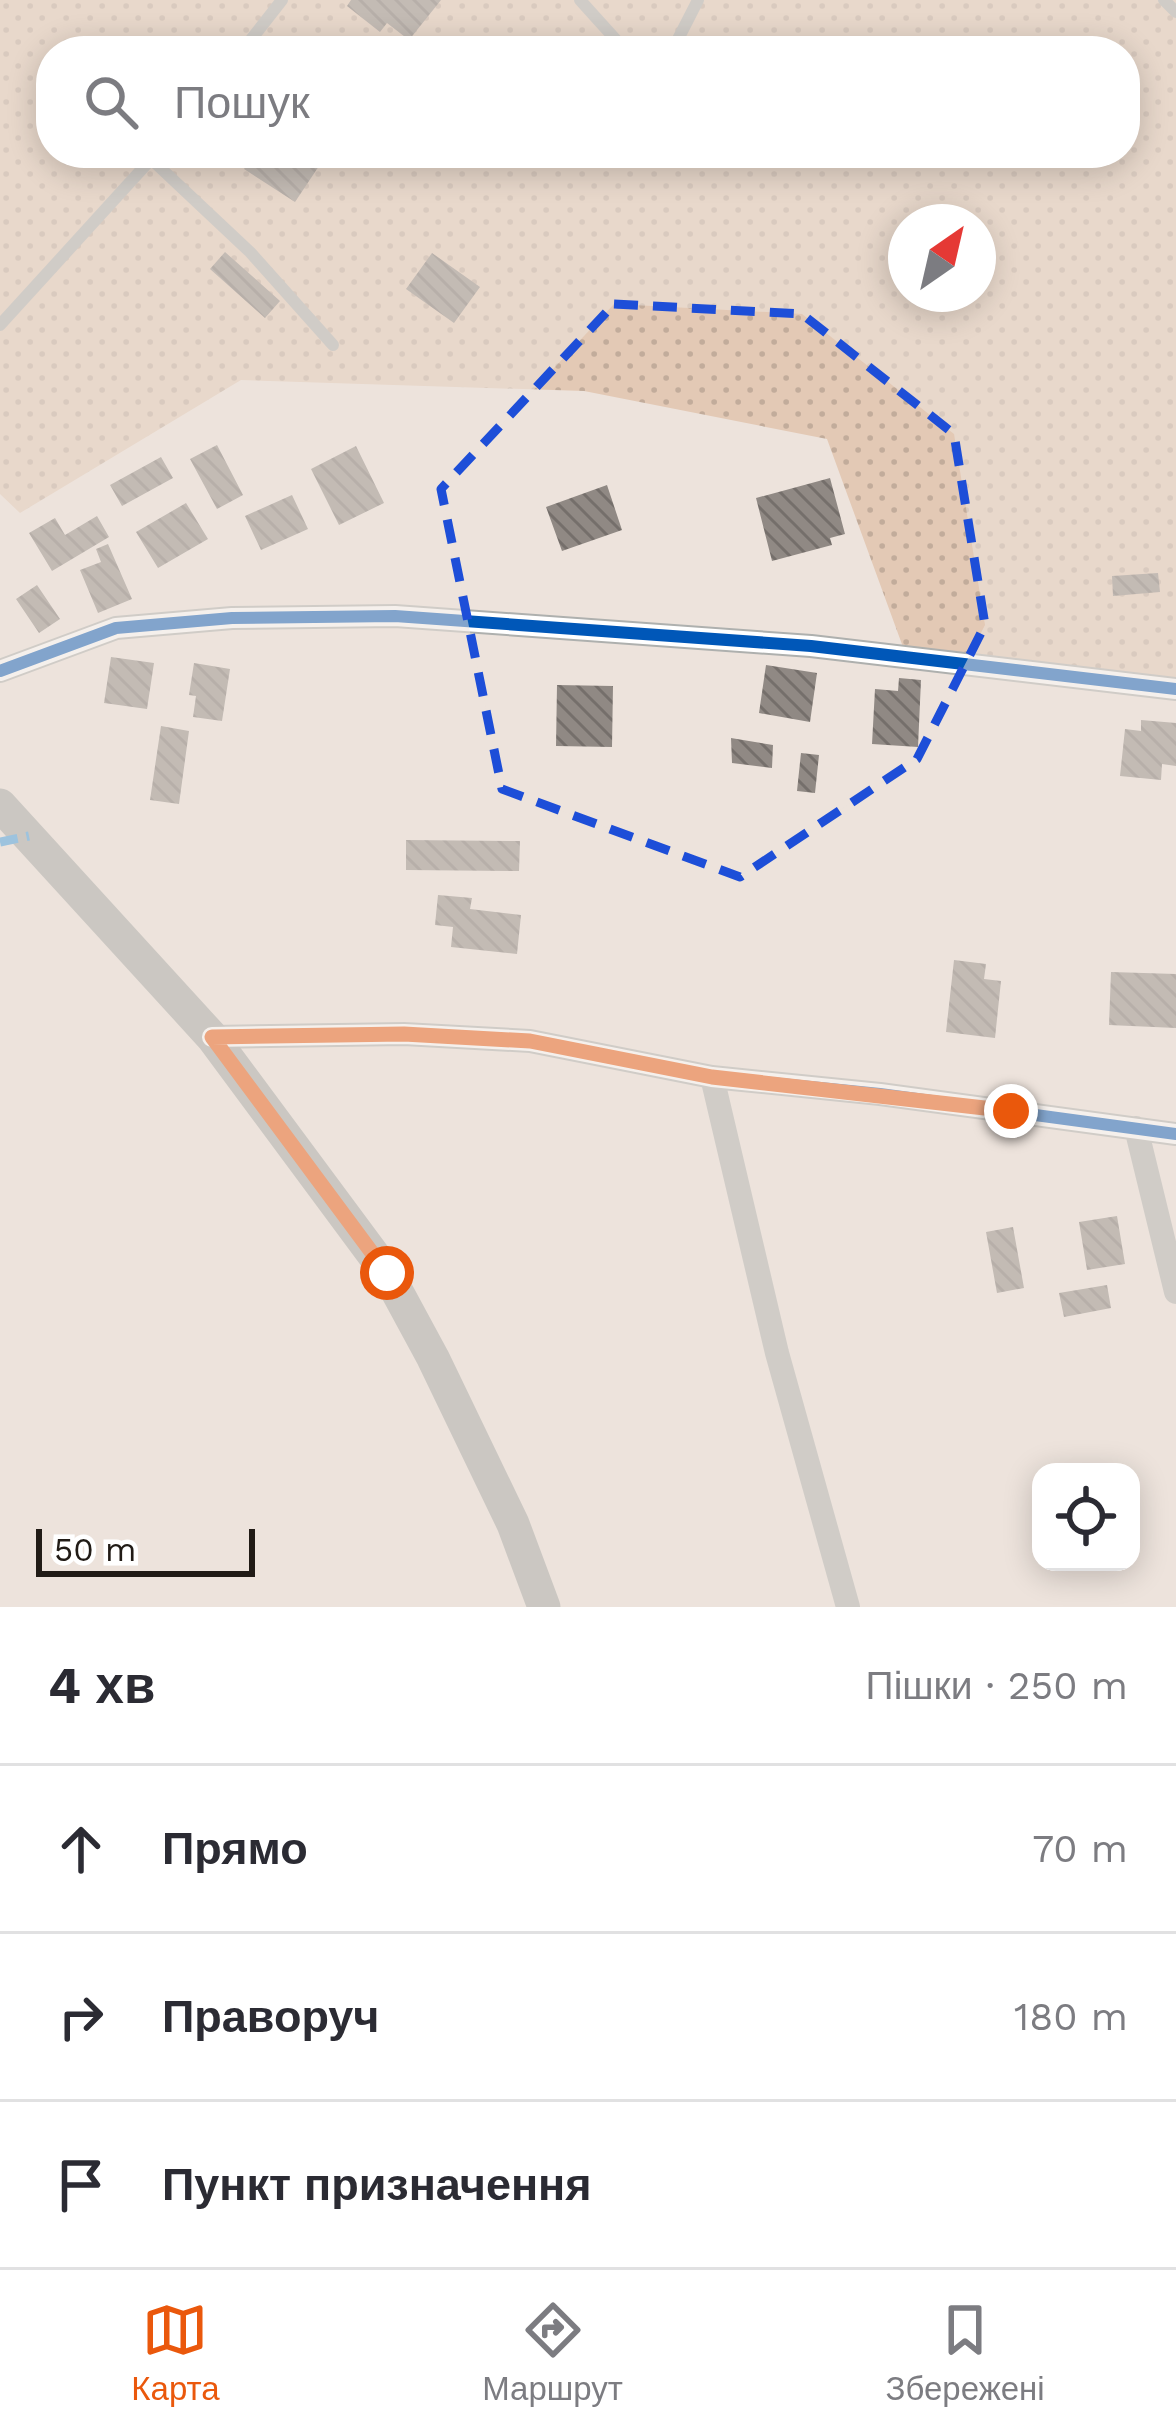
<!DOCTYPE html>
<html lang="uk">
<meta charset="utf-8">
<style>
body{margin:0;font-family:"Work Sans",sans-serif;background:#f7f7f7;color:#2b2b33}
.controls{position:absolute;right:36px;bottom:36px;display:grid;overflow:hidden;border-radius:24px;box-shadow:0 6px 30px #0003}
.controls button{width:108px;height:108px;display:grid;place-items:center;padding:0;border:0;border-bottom:3px solid #e1e1e2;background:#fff;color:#2b2b33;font:60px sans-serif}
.compass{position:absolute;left:888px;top:204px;width:108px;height:108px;border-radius:50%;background:#fff;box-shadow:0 6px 30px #0003;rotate:34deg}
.scale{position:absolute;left:36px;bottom:30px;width:219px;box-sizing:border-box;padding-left:12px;border:6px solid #211b16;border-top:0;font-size:33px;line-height:42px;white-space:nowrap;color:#211b16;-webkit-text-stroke:9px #fff;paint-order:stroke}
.stop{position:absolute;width:36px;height:36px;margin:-27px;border:9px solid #ea580c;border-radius:50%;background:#fff}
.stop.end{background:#ea580c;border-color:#fff;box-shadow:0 3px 12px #0008}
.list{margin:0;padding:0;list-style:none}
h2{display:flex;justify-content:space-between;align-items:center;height:156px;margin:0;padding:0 48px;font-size:51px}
h2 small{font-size:39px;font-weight:400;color:#7c7c81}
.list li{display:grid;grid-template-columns:78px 1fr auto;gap:36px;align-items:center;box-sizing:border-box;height:168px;padding:0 48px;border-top:3px solid #e1e1e2}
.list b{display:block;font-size:45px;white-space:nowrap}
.list em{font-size:39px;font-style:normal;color:#7c7c81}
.icon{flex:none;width:66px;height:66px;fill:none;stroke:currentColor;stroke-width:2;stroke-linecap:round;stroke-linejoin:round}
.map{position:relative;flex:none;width:1176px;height:1607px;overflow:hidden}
.search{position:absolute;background:#fff;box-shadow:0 6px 30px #0003;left:36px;right:36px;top:36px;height:132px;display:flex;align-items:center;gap:30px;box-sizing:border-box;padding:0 42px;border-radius:48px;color:#7c7c81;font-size:45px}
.sheet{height:660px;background:#fff}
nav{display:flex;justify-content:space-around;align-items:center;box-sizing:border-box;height:168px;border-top:3px solid #e1e1e2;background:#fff;font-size:33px;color:#7c7c81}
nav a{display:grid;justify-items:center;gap:6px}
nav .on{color:#ea580c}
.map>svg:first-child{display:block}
</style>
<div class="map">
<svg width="1176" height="1607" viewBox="0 0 1176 1607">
<defs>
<pattern id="garden-dots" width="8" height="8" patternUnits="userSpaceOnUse" patternTransform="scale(3)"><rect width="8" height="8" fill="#e3c9b5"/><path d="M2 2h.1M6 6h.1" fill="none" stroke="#c2ac9b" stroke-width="1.8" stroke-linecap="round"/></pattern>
<pattern id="building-back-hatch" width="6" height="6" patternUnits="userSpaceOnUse" patternTransform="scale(3)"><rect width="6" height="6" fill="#908984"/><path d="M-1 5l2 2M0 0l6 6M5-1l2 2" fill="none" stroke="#756f6b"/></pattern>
</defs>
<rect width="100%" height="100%" fill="#ede3dc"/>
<path fill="url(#garden-dots)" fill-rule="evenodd" d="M 0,0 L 1176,0 L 1176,698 L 911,669 L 827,439 L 584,391 L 241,380 L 20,513 L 0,494 ZM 51,51 L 1125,51 L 1125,153 L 51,153 ZM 906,222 L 978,222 L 978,294 L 906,294 Z"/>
<path fill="url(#building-back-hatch)" d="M 351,0 L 441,0 L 409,40 L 387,23 L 380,32 L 347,6 Z
M 254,153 L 314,153 L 323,160 L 295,202 L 244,169 Z
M 225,252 L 280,301 L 265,318 L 210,269 Z
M 432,253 L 480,287 L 454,323 L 406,289 Z
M 217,445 L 243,495 L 217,509 L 190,459 Z
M 356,446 L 384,503 L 339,525 L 311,469 Z
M 161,457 L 173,478 L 122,506 L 110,485 Z
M 830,478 L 845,534 L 830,538 L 832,545 L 772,561 L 756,498 Z
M 607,485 L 622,530 L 562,551 L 546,507 Z
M 292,495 L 308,529 L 261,550 L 245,516 Z
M 186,503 L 208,539 L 158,568 L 136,532 Z
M 97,516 L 109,537 L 52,571 L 29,533 L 55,518 L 65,535 Z
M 108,544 L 132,599 L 98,613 L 80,570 L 101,562 L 96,549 Z
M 1158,573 L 1160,592 L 1113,596 L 1112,576 Z
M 37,585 L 60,619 L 39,633 L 16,599 Z
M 111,657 L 154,663 L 147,709 L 104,703 Z
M 194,663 L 230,669 L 222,721 L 193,717 L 196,696 L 189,695 Z
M 766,665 L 817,673 L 810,722 L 759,713 Z
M 899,678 L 921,680 L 918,747 L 872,744 L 875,689 L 898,691 Z
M 557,685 L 613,686 L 612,747 L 556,746 Z
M 1141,720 L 1176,723 L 1176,766 L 1162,764 L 1161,780 L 1120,776 L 1125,729 L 1141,731 Z
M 161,726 L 189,731 L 179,804 L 150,800 Z
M 731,738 L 773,745 L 772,768 L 732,763 Z
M 801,753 L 819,755 L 815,793 L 797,791 Z
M 406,840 L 520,841 L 519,871 L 406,870 Z
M 438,895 L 472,898 L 470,909 L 521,915 L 517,954 L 451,947 L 453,927 L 435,925 Z
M 954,960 L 986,964 L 984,979 L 1001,981 L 995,1038 L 946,1032 Z
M 1111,972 L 1176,974 L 1176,1028 L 1109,1025 Z
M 1117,1216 L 1125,1264 L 1087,1270 L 1079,1222 Z
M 1013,1227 L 1024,1288 L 997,1293 L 986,1232 Z
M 1107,1285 L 1111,1308 L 1064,1317 L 1059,1293 Z"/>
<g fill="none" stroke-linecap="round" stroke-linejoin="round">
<path stroke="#aeb0ae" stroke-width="12" d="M 580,0 L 626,51
M 1164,0 L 1176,12
M 242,51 L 282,0
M 672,51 L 698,0
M 151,159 L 250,252 L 333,345
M 0,325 L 153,157"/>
<path stroke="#aeb0ae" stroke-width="24" d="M 0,671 L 116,628 L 232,618 L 395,616 L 811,646 L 1176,689
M 212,1037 L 404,1034 L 530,1041 L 712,1077 L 880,1094 L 1176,1134
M 712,1077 L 777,1353 L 848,1607
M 1136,1128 L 1176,1292"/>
<path stroke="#a3a5a3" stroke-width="33" d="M 0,805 L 212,1037 L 387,1273 L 433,1358 L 513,1524 L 544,1607"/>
<path stroke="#3c9bdf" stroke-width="9" stroke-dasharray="18 9" stroke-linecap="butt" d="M 0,842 L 29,836"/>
<defs>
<path id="cycleway" d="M 0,671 L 116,628 L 232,618 L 395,616 L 811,646 L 1176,689
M 212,1037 L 404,1034 L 530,1041 L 712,1077 L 880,1094 L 1176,1134"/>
</defs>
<use href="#cycleway" stroke="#fff" stroke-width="20"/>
<use href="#cycleway" stroke="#0057b8" stroke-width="12"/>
</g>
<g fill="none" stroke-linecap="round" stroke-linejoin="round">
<path stroke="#ea580c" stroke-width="15" d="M 387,1273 L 212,1037 L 404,1034 L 530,1041 L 712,1077 L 1011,1111"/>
</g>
<path d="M0 0H1176V1607H0ZM 614,304 L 802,314 L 954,434 L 985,625 L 917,759 L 740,877 L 502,789 L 441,489 Z" fill="#ede3dc" fill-opacity=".55" fill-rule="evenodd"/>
<path fill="none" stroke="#1d4ed8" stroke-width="9" stroke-dasharray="24 15" stroke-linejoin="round" d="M 614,304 L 802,314 L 954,434 L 985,625 L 917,759 L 740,877 L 502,789 L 441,489 Z"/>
</svg>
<div class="controls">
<button><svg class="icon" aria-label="locate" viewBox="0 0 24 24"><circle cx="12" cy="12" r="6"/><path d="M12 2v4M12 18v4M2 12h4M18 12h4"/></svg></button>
</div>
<svg class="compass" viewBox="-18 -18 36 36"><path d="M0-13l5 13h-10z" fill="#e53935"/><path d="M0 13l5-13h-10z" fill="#7c7c81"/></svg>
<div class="scale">50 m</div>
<div class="stop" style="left:387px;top:1273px"></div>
<div class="stop end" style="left:1011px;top:1111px"></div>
<div class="search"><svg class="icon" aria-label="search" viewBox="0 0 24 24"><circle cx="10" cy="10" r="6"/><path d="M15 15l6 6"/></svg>Пошук</div>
</div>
<section class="sheet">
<h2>4 хв<small>Пішки · 250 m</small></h2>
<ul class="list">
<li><svg class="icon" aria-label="ahead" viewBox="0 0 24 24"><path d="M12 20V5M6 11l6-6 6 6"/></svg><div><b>Прямо</b></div><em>70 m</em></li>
<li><svg class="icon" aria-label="right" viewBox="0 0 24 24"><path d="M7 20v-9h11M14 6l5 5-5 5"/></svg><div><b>Праворуч</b></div><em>180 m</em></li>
<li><svg class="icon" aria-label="arrive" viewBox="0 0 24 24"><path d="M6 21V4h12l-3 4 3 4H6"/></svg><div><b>Пункт призначення</b></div></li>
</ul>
</section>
<nav>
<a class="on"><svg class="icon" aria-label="map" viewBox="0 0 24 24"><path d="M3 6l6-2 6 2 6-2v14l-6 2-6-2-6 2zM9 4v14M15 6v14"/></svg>Карта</a>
<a><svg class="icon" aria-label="directions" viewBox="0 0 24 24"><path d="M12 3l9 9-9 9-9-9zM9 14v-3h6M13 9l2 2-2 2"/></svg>Маршрут</a>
<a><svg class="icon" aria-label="saved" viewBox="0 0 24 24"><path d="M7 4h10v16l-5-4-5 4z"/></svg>Збережені</a>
</nav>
